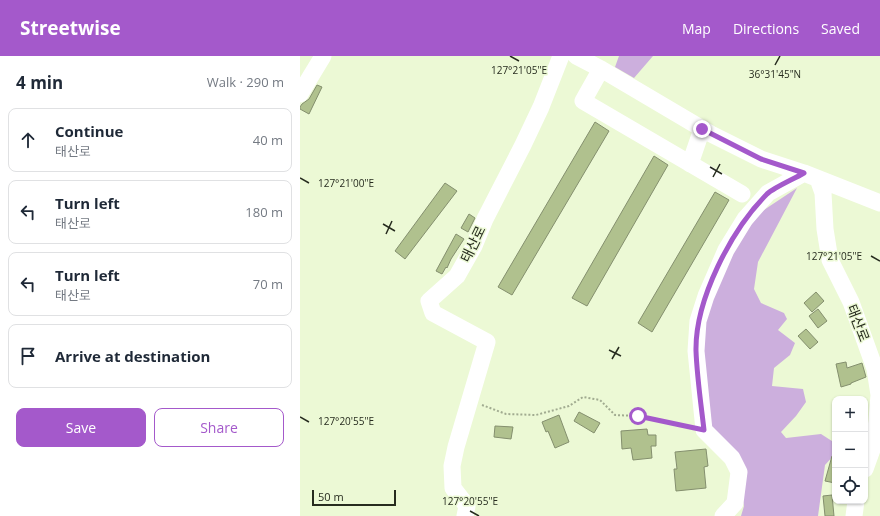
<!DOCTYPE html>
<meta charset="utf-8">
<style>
body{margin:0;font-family:"Open Sans","Noto Sans KR",sans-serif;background:#f6f6f7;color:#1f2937}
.controls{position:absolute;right:12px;bottom:12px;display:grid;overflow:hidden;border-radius:8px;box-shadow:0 1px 3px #0004}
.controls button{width:36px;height:36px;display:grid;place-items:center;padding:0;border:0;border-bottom:1px solid #e0e1e3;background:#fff;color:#1f2937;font:20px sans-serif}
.scale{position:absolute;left:12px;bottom:10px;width:84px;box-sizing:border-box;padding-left:4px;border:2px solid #272c1f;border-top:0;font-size:11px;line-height:14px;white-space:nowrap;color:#272c1f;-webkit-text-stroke:3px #ecf9d5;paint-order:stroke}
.stop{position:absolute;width:12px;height:12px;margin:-9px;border:3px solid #a459cb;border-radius:50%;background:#fff}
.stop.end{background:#a459cb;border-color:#fff;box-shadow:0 1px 4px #0008}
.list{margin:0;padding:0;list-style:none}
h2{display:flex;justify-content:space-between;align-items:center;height:52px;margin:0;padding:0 16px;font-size:17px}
h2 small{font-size:13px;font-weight:400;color:#747a83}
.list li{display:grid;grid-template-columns:26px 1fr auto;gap:12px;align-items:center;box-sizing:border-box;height:64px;margin:0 8px 8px;padding:0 8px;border:1px solid #e0e1e3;border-radius:8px}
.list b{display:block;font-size:15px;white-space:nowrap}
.list p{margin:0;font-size:13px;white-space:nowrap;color:#747a83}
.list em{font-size:13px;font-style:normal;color:#747a83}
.actions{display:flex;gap:8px;padding:12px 16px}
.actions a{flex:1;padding:9px 0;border:1px solid #a459cb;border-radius:8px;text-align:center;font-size:14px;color:#a459cb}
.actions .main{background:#a459cb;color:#fff}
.icon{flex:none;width:22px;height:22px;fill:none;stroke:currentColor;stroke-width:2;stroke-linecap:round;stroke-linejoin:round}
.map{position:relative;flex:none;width:580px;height:460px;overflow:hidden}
header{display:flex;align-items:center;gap:24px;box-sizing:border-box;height:56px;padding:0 20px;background:#a459cb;color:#fff}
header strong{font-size:19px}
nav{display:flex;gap:22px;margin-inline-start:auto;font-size:14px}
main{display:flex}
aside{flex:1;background:#fff}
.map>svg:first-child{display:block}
</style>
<header>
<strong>Streetwise</strong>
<nav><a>Map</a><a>Directions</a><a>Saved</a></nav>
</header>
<main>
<aside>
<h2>4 min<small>Walk · 290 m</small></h2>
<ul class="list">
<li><svg class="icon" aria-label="ahead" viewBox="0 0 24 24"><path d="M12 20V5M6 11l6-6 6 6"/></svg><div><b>Continue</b><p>태산로</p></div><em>40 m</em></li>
<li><svg class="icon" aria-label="left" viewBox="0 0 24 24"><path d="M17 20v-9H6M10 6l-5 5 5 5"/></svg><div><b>Turn left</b><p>태산로</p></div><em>180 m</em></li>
<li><svg class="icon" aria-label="left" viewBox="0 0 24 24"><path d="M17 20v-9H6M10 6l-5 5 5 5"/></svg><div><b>Turn left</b><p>태산로</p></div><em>70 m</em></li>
<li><svg class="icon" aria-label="arrive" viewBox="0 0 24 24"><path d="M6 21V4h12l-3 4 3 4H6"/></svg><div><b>Arrive at destination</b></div></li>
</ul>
<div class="actions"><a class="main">Save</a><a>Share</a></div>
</aside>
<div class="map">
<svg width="580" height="460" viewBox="0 0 580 460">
<rect width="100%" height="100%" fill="#ecf9d5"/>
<path fill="#ccafdd" d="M 319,0 L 353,0 L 334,22 L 315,11 Z
M 497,132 L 458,206 L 454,233 L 461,247 L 484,257 L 487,263 L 478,274 L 495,287 L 490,299 L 474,312 L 472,330 L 503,333 L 506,346 L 496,360 L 481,376 L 486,382 L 521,378 L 535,387 L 535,398 L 525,409 L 518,460 L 441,460 L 444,450 L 442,440 L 408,370 L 402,270 L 428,199 L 461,156 Z"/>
<path fill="#b0c18e" stroke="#848f6e" d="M 17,29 L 22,31 L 9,58 L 0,53 L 0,51 L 2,48 L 9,43 Z
M 295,66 L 309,75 L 212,239 L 198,231 Z
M 354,100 L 368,109 L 287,250 L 272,242 Z
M 145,127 L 157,135 L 105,203 L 95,195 Z
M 415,136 L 429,144 L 352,276 L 338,267 Z
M 169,158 L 175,162 L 168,176 L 161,172 Z
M 156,178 L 164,183 L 151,203 L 147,212 L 146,211 L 142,218 L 136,215 Z
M 516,236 L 524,245 L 512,256 L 504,247 Z
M 518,253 L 527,265 L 518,272 L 509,260 Z
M 506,273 L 518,286 L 510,293 L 498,280 Z
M 546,306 L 547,312 L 562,307 L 566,321 L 551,327 L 551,328 L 541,331 L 536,308 Z
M 279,356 L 300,367 L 294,377 L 274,365 Z
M 259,359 L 269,386 L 255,392 L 248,375 L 246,376 L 242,366 Z
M 195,370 L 213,371 L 211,383 L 194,381 Z
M 347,373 L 348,379 L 356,379 L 356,390 L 351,390 L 352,402 L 333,404 L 331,392 L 322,393 L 321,375 Z
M 406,393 L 408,410 L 404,411 L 406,432 L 376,435 L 374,413 L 377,413 L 375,396 Z
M 532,400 L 535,400 L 535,427 L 525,425 Z
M 532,439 L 534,460 L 525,460 L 523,440 Z"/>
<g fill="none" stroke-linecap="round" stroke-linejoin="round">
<path stroke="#a1ab90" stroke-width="2" stroke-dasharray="2 2" stroke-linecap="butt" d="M 182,349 L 206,358 L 236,359 L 269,350 L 283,341 L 300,344 L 315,359 L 338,360 L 389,371"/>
<path stroke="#fff" stroke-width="17" d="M 276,0 L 301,13 L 411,78 L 461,103 L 504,117 L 580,147
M 301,13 L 283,45 L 442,138
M 0,38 L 23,0
M 390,108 L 402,73
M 518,123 L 523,137 L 525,173 L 530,204 L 551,246 L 575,313 L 579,339 L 577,365 L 573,391 L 565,413
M 165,460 L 167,450 L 153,432 L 152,410 L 156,391 L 187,286 L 133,257 L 129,245 L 157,220 L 174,190 L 185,163 L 223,89 L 241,51 L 261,0
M 423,460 L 435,447 L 439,416 L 432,402 L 404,374 L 396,295 L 398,265 L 406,240 L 426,194 L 445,163 L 468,137 L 504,117
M 554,460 L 556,445"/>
</g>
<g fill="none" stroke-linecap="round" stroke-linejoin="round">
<path stroke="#a459cb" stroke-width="5" d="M 338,360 L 404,374 C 401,348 397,321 396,295 C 395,244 431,174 467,138 C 475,131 494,123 504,117 L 461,103 L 402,73"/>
</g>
<path fill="none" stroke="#272c1f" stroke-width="1.5" d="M 210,0 L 219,5M 475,9 L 480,0M 410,111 L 422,118M 413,121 L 420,108M 0,122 L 9,127M 83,168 L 95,175M 86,178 L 92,165M 571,200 L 580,205M 309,294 L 321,300M 312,303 L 319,291M 0,361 L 9,366M 170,455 L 179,460"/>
<g text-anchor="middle" stroke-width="3" stroke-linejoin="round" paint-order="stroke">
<g font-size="14" fill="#272c1f" stroke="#ecf9d5">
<text transform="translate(173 188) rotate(-64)" y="5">태산로</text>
<text transform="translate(558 267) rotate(69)" y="5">태산로</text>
</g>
</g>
<g font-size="10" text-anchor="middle" fill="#272c1f" stroke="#ecf9d5" stroke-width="3" stroke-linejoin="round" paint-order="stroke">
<text x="219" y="18">127°21'05"E</text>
<text x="475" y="22">36°31'45"N</text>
<text x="46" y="131">127°21'00"E</text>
<text x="534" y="204">127°21'05"E</text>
<text x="46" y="369">127°20'55"E</text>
<text x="170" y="449">127°20'55"E</text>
</g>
</svg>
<div class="controls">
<button>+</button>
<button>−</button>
<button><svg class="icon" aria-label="locate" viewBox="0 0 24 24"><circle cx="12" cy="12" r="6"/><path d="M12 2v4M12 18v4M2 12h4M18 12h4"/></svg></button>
</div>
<div class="scale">50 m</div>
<div class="stop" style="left:338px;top:360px"></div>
<div class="stop end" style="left:402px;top:73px"></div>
</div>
</main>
